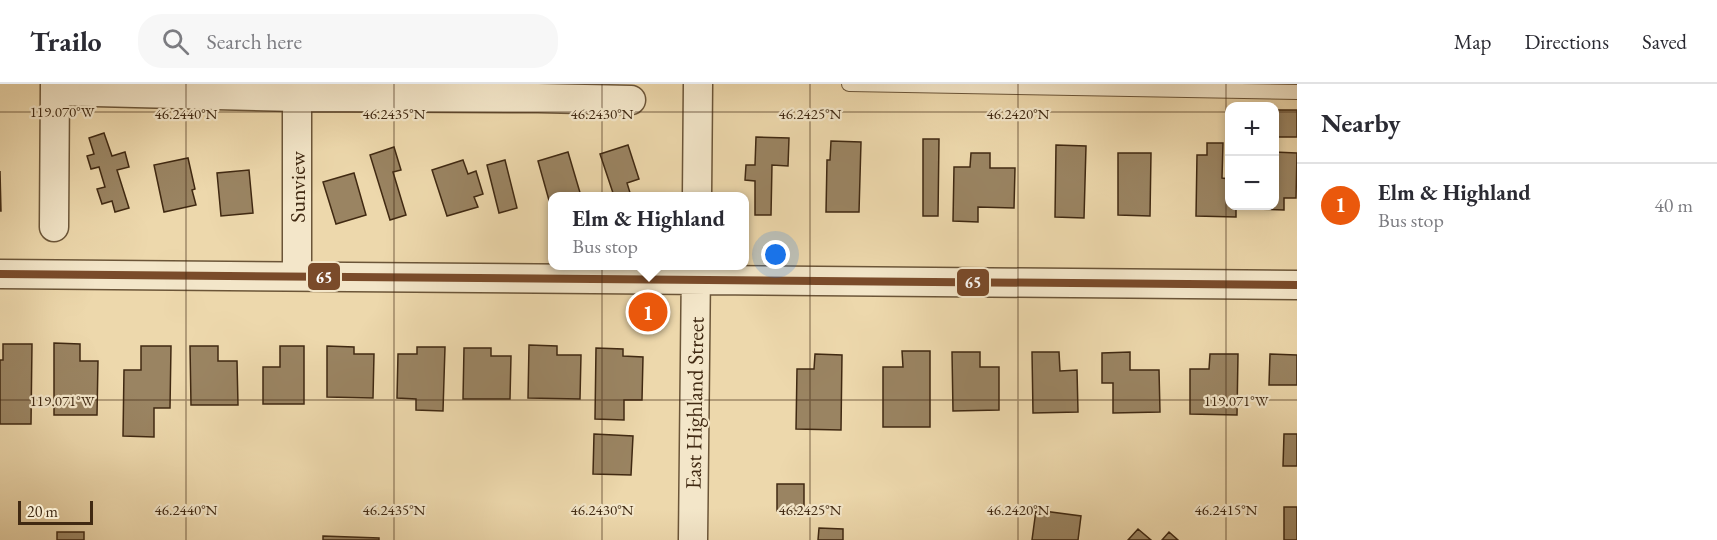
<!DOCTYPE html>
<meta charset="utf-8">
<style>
body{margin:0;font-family:"EB Garamond",serif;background:#f7f7f7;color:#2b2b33}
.controls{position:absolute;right:18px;top:18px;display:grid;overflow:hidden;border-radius:12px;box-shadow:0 3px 9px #0003}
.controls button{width:54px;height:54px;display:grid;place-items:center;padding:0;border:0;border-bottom:2px solid #e1e1e2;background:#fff;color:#2b2b33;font:30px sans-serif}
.scale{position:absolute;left:18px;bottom:15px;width:75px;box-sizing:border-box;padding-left:6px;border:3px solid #402912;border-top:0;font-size:16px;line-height:21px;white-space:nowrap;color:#402912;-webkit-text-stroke:4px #f3e6c9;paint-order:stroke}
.you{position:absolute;left:776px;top:171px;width:21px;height:21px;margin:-15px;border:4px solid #fff;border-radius:50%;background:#1a73e8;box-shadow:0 0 0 9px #1a73e833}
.badge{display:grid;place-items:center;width:39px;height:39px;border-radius:50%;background:#ea580c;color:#fff;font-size:20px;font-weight:700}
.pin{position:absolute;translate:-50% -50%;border:3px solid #fff;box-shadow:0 2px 6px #0006}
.popup{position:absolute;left:548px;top:108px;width:201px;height:78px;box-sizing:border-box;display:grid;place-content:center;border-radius:12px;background:#fff;filter:drop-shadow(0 2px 4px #0005);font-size:20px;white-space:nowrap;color:#7c7c81}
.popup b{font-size:22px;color:#2b2b33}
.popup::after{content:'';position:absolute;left:50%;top:100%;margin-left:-12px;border:12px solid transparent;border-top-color:#fff}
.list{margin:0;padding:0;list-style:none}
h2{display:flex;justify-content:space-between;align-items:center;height:78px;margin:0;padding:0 24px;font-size:26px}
h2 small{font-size:20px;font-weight:400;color:#7c7c81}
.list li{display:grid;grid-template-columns:39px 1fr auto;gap:18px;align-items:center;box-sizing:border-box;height:84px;padding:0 24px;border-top:2px solid #e1e1e2}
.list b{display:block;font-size:22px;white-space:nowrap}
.list p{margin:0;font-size:20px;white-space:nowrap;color:#7c7c81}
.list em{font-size:20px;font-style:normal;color:#7c7c81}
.icon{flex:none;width:33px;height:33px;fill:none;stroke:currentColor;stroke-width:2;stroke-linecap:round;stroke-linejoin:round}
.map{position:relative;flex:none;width:1297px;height:456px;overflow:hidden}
header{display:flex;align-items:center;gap:36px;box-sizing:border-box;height:84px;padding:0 30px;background:#fff;border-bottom:2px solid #e1e1e2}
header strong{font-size:28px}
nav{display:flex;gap:33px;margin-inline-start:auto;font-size:21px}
.search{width:420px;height:54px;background:#f7f7f7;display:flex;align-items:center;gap:15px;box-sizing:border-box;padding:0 21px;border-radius:24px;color:#7c7c81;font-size:22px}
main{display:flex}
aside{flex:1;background:#fff}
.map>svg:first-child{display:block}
</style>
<header>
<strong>Trailo</strong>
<div class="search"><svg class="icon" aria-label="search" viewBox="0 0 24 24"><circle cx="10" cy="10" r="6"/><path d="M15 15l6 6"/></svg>Search here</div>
<nav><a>Map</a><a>Directions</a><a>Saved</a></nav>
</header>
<main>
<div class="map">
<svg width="1297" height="456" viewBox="0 0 1297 456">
<rect width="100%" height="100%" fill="#edd8ac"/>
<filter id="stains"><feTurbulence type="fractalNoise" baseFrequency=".00333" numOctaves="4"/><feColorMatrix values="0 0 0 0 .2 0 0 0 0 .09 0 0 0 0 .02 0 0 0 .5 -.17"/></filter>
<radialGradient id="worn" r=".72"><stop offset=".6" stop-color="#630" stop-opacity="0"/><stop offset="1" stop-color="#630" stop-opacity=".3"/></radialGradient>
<path fill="#9a8462" stroke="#402912" stroke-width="1.5" d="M 1274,26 L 1297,26 L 1297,53 L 1274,53 Z
M 104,49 L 112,72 L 125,68 L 129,83 L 117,86 L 129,124 L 115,128 L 112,117 L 102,120 L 97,105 L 105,103 L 99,83 L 91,85 L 87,72 L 94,70 L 89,54 Z
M 756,53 L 789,54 L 788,82 L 772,81 L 771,131 L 755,131 L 755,97 L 745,96 L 746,81 L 755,81 Z
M 923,55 L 939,55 L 938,132 L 923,132 Z
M 831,57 L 861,58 L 859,128 L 826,128 L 827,76 L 830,76 Z
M 1207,59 L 1223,59 L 1222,94 L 1230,95 L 1230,122 L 1236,122 L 1236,133 L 1196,132 L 1197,71 L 1207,71 Z
M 628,61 L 639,95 L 627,99 L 631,112 L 614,112 L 600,70 Z
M 1056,61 L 1086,62 L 1084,134 L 1055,133 Z
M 394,63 L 401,86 L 393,88 L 406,131 L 390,136 L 370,71 Z
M 568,68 L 581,112 L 552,112 L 552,127 L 538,77 Z
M 1274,68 L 1297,69 L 1296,114 L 1284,114 L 1284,126 L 1255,125 L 1255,122 L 1274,122 Z
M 971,69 L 990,69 L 990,84 L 1015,84 L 1014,124 L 978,123 L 978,138 L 953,137 L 954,83 L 970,83 Z
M 1118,69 L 1151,69 L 1150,132 L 1118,131 Z
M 188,74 L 195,105 L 192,106 L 196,121 L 164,128 L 154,81 Z
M 463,76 L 468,90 L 476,87 L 483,110 L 474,113 L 478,123 L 447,132 L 432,86 Z
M 505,76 L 517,124 L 499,129 L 487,81 Z
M 249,86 L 253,129 L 221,132 L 217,89 Z
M 0,87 L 1,127 L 0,127 Z
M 354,89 L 366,131 L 336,140 L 323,98 Z
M 54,259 L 80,260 L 80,277 L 98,277 L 97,331 L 54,331 Z
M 3,260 L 32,260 L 31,340 L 0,340 L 0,276 L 3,276 Z
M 529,261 L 557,262 L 557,271 L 581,271 L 580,315 L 528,314 Z
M 141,262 L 171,262 L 170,324 L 154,324 L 154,353 L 123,352 L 124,286 L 141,286 Z
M 190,262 L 218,262 L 218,277 L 237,277 L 238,321 L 191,321 Z
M 280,262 L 304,262 L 304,320 L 263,320 L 263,283 L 280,283 Z
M 327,262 L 354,263 L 354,270 L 374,270 L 373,314 L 327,313 Z
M 417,263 L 445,263 L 443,327 L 416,326 L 416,315 L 397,314 L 398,270 L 417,270 Z
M 464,264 L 491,264 L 491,272 L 511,272 L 510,315 L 463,315 Z
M 596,264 L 623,265 L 623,272 L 643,273 L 642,316 L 624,316 L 624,336 L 595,335 Z
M 902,267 L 930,267 L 930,343 L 883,343 L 883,283 L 903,283 Z
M 952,268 L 980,268 L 980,283 L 999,283 L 999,326 L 953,327 Z
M 1032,268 L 1059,268 L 1060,287 L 1077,286 L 1078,328 L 1033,329 Z
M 1130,268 L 1130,286 L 1159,286 L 1160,328 L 1113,329 L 1113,299 L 1102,299 L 1102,269 Z
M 815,270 L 842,271 L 841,346 L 796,345 L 797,285 L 814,285 Z
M 1210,270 L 1238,270 L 1237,331 L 1190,330 L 1190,285 L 1209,285 Z
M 1270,270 L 1297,271 L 1297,301 L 1269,301 Z
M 594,350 L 633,352 L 631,391 L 593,390 Z
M 1284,350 L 1297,350 L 1297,382 L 1283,382 Z
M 777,400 L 804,400 L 804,427 L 777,427 Z
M 1284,423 L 1297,423 L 1297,456 L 1284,456 Z
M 1036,426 L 1081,432 L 1078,456 L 1032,456 Z
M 819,444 L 843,445 L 843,456 L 818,456 Z
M 1138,445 L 1151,456 L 1128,456 Z
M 57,448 L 84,448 L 84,456 L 57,456 Z
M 1169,448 L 1178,456 L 1162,456 Z
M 323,452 L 379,454 L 379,456 L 323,456 Z"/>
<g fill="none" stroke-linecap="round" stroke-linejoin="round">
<defs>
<path id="service" d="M 849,0 L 1297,8"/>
<path id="minor" d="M 55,7 L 297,13 L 538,14 L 631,16
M 697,112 L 698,0
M 54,143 L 55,0
M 0,190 L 1297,201
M 297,192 L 297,13
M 693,456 L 696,182"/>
</defs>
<use href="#service" stroke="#6b5538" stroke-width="16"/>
<use href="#minor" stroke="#6b5538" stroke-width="31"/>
<use href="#service" stroke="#f3e6c9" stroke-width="14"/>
<use href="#minor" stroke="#f3e6c9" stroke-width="28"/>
<defs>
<path id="bus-1" d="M 0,190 L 1297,201"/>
</defs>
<use href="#bus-1" stroke="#f3e6c9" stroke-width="12"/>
<use href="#bus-1" stroke="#7a4b2a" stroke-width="8"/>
</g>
<path fill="none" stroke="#402912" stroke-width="1.5" stroke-opacity="0.45" d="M 186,0 L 186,456M 394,0 L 394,456M 602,0 L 602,456M 810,0 L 810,456M 1018,0 L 1018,456M 1226,0 L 1226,456M 0,28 L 1230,28M 1274,28 L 1297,28M 0,316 L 1297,316"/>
<g text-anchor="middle" stroke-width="4.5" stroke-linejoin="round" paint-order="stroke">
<g font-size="22" fill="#402912" stroke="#f3e6c9">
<text transform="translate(297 103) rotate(-90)" y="8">Sunview</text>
<text transform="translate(694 319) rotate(-89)" y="8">East Highland Street</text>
</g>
</g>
<g font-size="15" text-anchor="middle" fill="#402912" stroke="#f3e6c9" stroke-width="4.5" stroke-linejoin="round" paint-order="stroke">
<text x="62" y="33">119.070°W</text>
<text x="186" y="35">46.2440°N</text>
<text x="394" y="35">46.2435°N</text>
<text x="602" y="35">46.2430°N</text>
<text x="810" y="35">46.2425°N</text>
<text x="1018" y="35">46.2420°N</text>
<text x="1236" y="322">119.071°W</text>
<text x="62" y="322">119.071°W</text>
<text x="186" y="431">46.2440°N</text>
<text x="394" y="431">46.2435°N</text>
<text x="602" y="431">46.2430°N</text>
<text x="810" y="431">46.2425°N</text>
<text x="1018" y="431">46.2420°N</text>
<text x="1226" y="431">46.2415°N</text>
</g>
<g stroke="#f3e6c9" stroke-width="2">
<rect x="307" y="178" width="34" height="29" rx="6" fill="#7a4b2a"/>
<rect x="956" y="184" width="34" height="29" rx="6" fill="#7a4b2a"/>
</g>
<g font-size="16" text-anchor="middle" font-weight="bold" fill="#fff">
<text x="324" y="199">65</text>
<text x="973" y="204">65</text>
</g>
<rect width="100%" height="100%" filter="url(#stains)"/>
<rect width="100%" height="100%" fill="url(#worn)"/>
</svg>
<div class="controls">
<button>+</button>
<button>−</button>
</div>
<div class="scale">20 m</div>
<div class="you"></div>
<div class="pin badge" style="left:648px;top:228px">1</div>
<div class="popup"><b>Elm &amp; Highland</b>Bus stop</div>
</div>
<aside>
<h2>Nearby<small></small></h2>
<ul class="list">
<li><span class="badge">1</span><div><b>Elm &amp; Highland</b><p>Bus stop</p></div><em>40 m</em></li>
</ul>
</aside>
</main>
